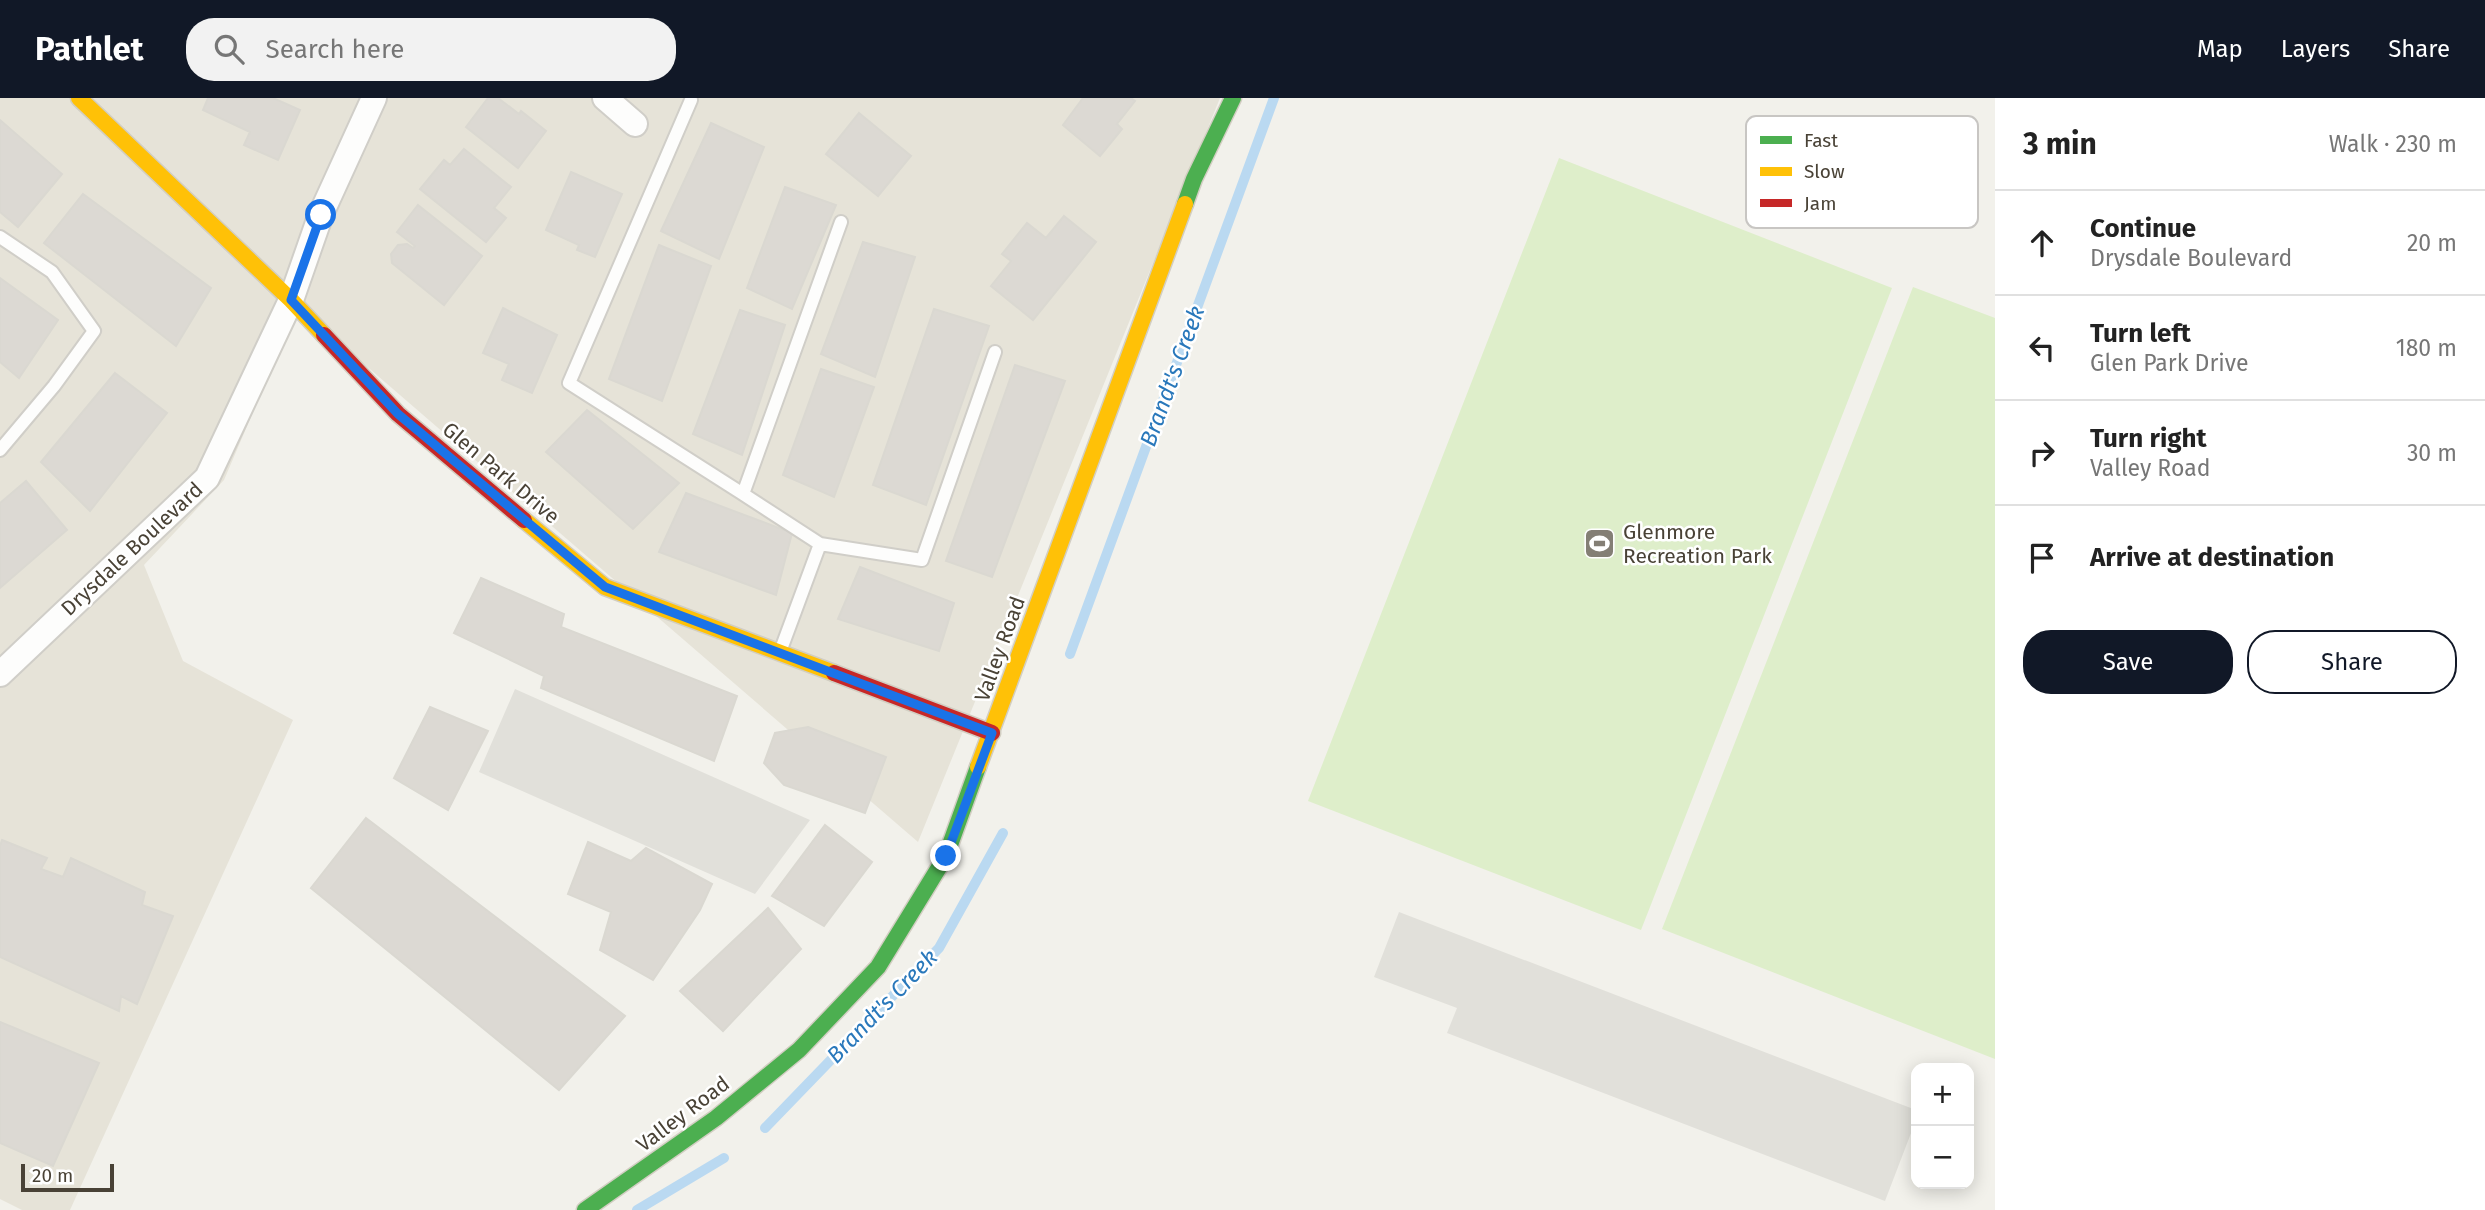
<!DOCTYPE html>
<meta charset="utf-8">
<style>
body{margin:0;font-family:"Fira Sans",sans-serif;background:#f2f2f2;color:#222}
.controls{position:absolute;right:21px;bottom:21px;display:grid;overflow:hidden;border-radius:14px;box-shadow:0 4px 18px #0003}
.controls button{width:63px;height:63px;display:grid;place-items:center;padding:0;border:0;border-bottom:2px solid #e0e0e0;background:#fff;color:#222;font:35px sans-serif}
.scale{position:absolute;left:21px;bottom:18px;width:93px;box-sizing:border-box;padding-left:7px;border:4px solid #494236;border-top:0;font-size:19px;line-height:24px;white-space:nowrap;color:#494236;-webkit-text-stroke:5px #fff;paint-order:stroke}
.stop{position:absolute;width:21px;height:21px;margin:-16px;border:5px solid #1a73e8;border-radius:50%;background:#fff}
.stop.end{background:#1a73e8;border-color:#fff;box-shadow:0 2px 7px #0008}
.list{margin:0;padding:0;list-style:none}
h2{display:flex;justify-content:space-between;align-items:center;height:91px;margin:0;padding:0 28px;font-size:30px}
h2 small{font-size:23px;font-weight:400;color:#767676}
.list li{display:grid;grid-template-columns:46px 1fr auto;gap:21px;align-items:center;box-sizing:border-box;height:105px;padding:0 28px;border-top:2px solid #e0e0e0}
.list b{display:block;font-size:26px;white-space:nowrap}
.list p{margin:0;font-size:23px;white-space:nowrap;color:#767676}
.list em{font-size:23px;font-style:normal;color:#767676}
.actions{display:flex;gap:14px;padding:21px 28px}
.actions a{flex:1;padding:16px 0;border:2px solid #111827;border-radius:28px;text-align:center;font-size:24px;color:#111827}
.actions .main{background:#111827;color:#fff}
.icon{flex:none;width:38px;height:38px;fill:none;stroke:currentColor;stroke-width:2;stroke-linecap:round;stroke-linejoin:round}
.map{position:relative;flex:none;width:1995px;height:1112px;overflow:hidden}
header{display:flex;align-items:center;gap:42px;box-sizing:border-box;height:98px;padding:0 35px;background:#111827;color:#fff}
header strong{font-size:33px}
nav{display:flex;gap:38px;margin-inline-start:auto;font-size:24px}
.search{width:490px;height:63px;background:#f2f2f2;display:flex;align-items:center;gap:18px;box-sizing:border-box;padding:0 24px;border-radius:28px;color:#767676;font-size:26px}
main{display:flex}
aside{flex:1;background:#fff}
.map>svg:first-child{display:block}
</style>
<header>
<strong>Pathlet</strong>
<div class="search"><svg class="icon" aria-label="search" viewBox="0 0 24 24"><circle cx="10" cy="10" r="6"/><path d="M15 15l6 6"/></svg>Search here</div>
<nav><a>Map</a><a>Layers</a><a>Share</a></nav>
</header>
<main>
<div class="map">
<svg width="1995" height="1112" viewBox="0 0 1995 1112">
<rect width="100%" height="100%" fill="#f2f1eb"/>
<path fill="#e6e3d8" d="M 0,0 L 1220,0 L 918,744 L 298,209 L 224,382 L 144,467 L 183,563 L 293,622 L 70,1112 L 22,1112 L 0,1101 Z"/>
<path fill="#deeeca" d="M 1559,60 L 1892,190 L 1641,832 L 1308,703 Z
M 1913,189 L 1995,220 L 1995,961 L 1662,831 Z"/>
<path fill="#e1e0da" d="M 515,591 L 810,722 L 755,796 L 479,674 Z
M 1399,814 L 1916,1012 L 1916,1022 L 1885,1103 L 1447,935 L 1457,910 L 1374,879 Z"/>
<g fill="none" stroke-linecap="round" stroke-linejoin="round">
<path stroke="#bad9f1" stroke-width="10" d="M 1070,556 L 1274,0
M 765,1030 L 939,850 L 1003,735
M 637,1112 L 724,1060"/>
</g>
<path fill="#dcd9d3" stroke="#dad8d1" stroke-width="2" d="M 208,0 L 273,0 L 300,12 L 278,62 L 244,47 L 250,34 L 203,12 Z
M 488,0 L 498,0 L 519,16 L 521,13 L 546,33 L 518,70 L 466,29 Z
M 1083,0 L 1131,0 L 1135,3 L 1117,26 L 1122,31 L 1100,58 L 1063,27 Z
M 859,15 L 911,58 L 878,98 L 826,56 Z
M 0,22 L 62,76 L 18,129 L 0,114 Z
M 711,25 L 764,49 L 719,161 L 661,133 Z
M 464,51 L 511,89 L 494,110 L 506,120 L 486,144 L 420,91 L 444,62 L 450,67 Z
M 571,74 L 622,96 L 595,159 L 577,152 L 579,147 L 546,132 Z
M 785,89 L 836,107 L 792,211 L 747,190 Z
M 83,96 L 211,190 L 176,248 L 44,145 Z
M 418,107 L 482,158 L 444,207 L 392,165 L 391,156 L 398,147 L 407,146 L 413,150 L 415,148 L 397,134 Z
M 1064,118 L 1096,144 L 1033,222 L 991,188 L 1011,163 L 1002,156 L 1027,125 L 1046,140 Z
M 863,144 L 915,159 L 875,279 L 821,256 Z
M 659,147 L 711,168 L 662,303 L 609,281 Z
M 0,180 L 58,222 L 19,280 L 0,264 Z
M 503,210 L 557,237 L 532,295 L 502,282 L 509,266 L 483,255 Z
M 934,211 L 989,228 L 926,407 L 873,387 Z
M 740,212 L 785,227 L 742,357 L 693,336 Z
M 1015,267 L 1065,283 L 992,479 L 946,463 Z
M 821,271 L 874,289 L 834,399 L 783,377 Z
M 115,275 L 167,315 L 90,413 L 41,364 Z
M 587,312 L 679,385 L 633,431 L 546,354 Z
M 26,383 L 67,432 L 0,490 L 0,405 Z
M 686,395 L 792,435 L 776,497 L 659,454 Z
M 860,469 L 954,505 L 939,553 L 838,521 Z
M 481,480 L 564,516 L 561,529 L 737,598 L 714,663 L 541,590 L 544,578 L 454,535 Z
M 430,609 L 488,633 L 448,712 L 394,680 Z
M 808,629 L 886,659 L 865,715 L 784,687 L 764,665 L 775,635 Z
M 366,720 L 625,918 L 559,992 L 311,790 Z
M 825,727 L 872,764 L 824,828 L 772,798 Z
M 2,742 L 47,760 L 41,771 L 63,779 L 71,760 L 145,794 L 142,807 L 173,818 L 137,906 L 121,898 L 119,913 L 0,859 L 0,748 Z
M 588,744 L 631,763 L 646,750 L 712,786 L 700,812 L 653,882 L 600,852 L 611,814 L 568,796 Z
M 768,810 L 801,851 L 723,933 L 680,893 Z
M 0,924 L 99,965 L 53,1068 L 0,1045 Z"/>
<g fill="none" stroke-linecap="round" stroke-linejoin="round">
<defs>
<path id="lane" d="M 691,2 L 569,285 L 743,396
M 0,139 L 52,174 L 94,233 L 54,288 L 0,352
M 820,446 L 922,462 L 995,254
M 780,554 L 820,446 L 743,396 L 841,124"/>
<path id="street" d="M 605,0 L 635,26
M 0,576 L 207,380 L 291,202 L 321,116 L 374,0"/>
<path id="fast" d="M 1185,106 L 1194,81 L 1233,0
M 585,1112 L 716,1020 L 799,952 L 878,869 L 946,758 L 978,669"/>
<path id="slow" d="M 79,0 L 291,202 L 324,237
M 524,422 L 605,489 L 834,575
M 978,669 L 1185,106"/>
<path id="jam" d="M 324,237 L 398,316 L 524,422
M 834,575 L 992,635"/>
</defs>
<use href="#lane" stroke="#d0cec8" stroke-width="16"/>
<use href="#street" stroke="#d0cec8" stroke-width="28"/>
<use href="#fast" stroke="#d2cec2" stroke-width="19"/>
<use href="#slow" stroke="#d2cec2" stroke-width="19"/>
<use href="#jam" stroke="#d2cec2" stroke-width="19"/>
<use href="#lane" stroke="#fdfdfc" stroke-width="12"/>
<use href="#street" stroke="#fdfdfc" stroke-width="24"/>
<use href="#fast" stroke="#4caf50" stroke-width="16"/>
<use href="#slow" stroke="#ffc107" stroke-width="16"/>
<use href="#jam" stroke="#c62828" stroke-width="16"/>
</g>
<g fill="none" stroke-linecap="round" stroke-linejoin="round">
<path stroke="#1a73e8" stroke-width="9" d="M 321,117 L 291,202 L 398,316 L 605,489 L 992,635 L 946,758"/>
</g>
<defs>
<symbol id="stadium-square" viewBox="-11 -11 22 22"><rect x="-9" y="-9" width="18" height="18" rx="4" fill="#847f75" stroke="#fff"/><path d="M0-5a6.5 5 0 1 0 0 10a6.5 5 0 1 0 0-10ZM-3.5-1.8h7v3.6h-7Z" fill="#fff"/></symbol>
</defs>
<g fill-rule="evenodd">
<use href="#stadium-square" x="1582" y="428" width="35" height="35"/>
</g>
<g text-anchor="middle" stroke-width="5" stroke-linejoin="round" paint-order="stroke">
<g font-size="21" fill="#494236" stroke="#fff">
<text transform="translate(501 375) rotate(40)" y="7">Glen Park Drive</text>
<text transform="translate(132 451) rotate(-43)" y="7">Drysdale Boulevard</text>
<text transform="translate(1000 551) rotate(-70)" y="7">Valley Road</text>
<text transform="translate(683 1016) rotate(-37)" y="7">Valley Road</text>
</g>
<g font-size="21" fill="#494236" stroke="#fff" text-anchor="start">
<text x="1623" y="441">Glenmore<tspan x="1623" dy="24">Recreation Park</tspan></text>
</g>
<g font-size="23" font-style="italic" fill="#2978bb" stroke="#fff">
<text transform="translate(1172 278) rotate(-70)" y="8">Brandt's Creek</text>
<text transform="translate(882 908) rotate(-46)" y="8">Brandt's Creek</text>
</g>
</g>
<rect x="1746" y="18" width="232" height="112" rx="10" fill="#fff" stroke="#c8c6c3" stroke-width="2"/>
<rect x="1760" y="38" width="32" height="8" fill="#4caf50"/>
<rect x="1760" y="69" width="32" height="9" fill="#ffc107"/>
<rect x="1760" y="101" width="32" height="8" fill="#c62828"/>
<g font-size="19" fill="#494236">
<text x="1804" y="49">Fast</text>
<text x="1804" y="80">Slow</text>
<text x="1804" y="112">Jam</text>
</g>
</svg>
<div class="controls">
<button>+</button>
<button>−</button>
</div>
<div class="scale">20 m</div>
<div class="stop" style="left:321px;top:117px"></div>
<div class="stop end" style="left:946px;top:758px"></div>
</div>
<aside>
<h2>3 min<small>Walk · 230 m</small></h2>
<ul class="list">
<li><svg class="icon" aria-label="ahead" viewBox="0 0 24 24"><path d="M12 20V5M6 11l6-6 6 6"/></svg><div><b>Continue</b><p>Drysdale Boulevard</p></div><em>20 m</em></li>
<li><svg class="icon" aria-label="left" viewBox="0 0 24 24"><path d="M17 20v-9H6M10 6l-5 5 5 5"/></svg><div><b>Turn left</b><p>Glen Park Drive</p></div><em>180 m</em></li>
<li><svg class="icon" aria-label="right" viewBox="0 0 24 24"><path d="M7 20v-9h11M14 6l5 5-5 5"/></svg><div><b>Turn right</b><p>Valley Road</p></div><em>30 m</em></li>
<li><svg class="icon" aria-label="arrive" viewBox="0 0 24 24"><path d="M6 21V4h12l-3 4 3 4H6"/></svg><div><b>Arrive at destination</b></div></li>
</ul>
<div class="actions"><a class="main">Save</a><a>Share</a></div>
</aside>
</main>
